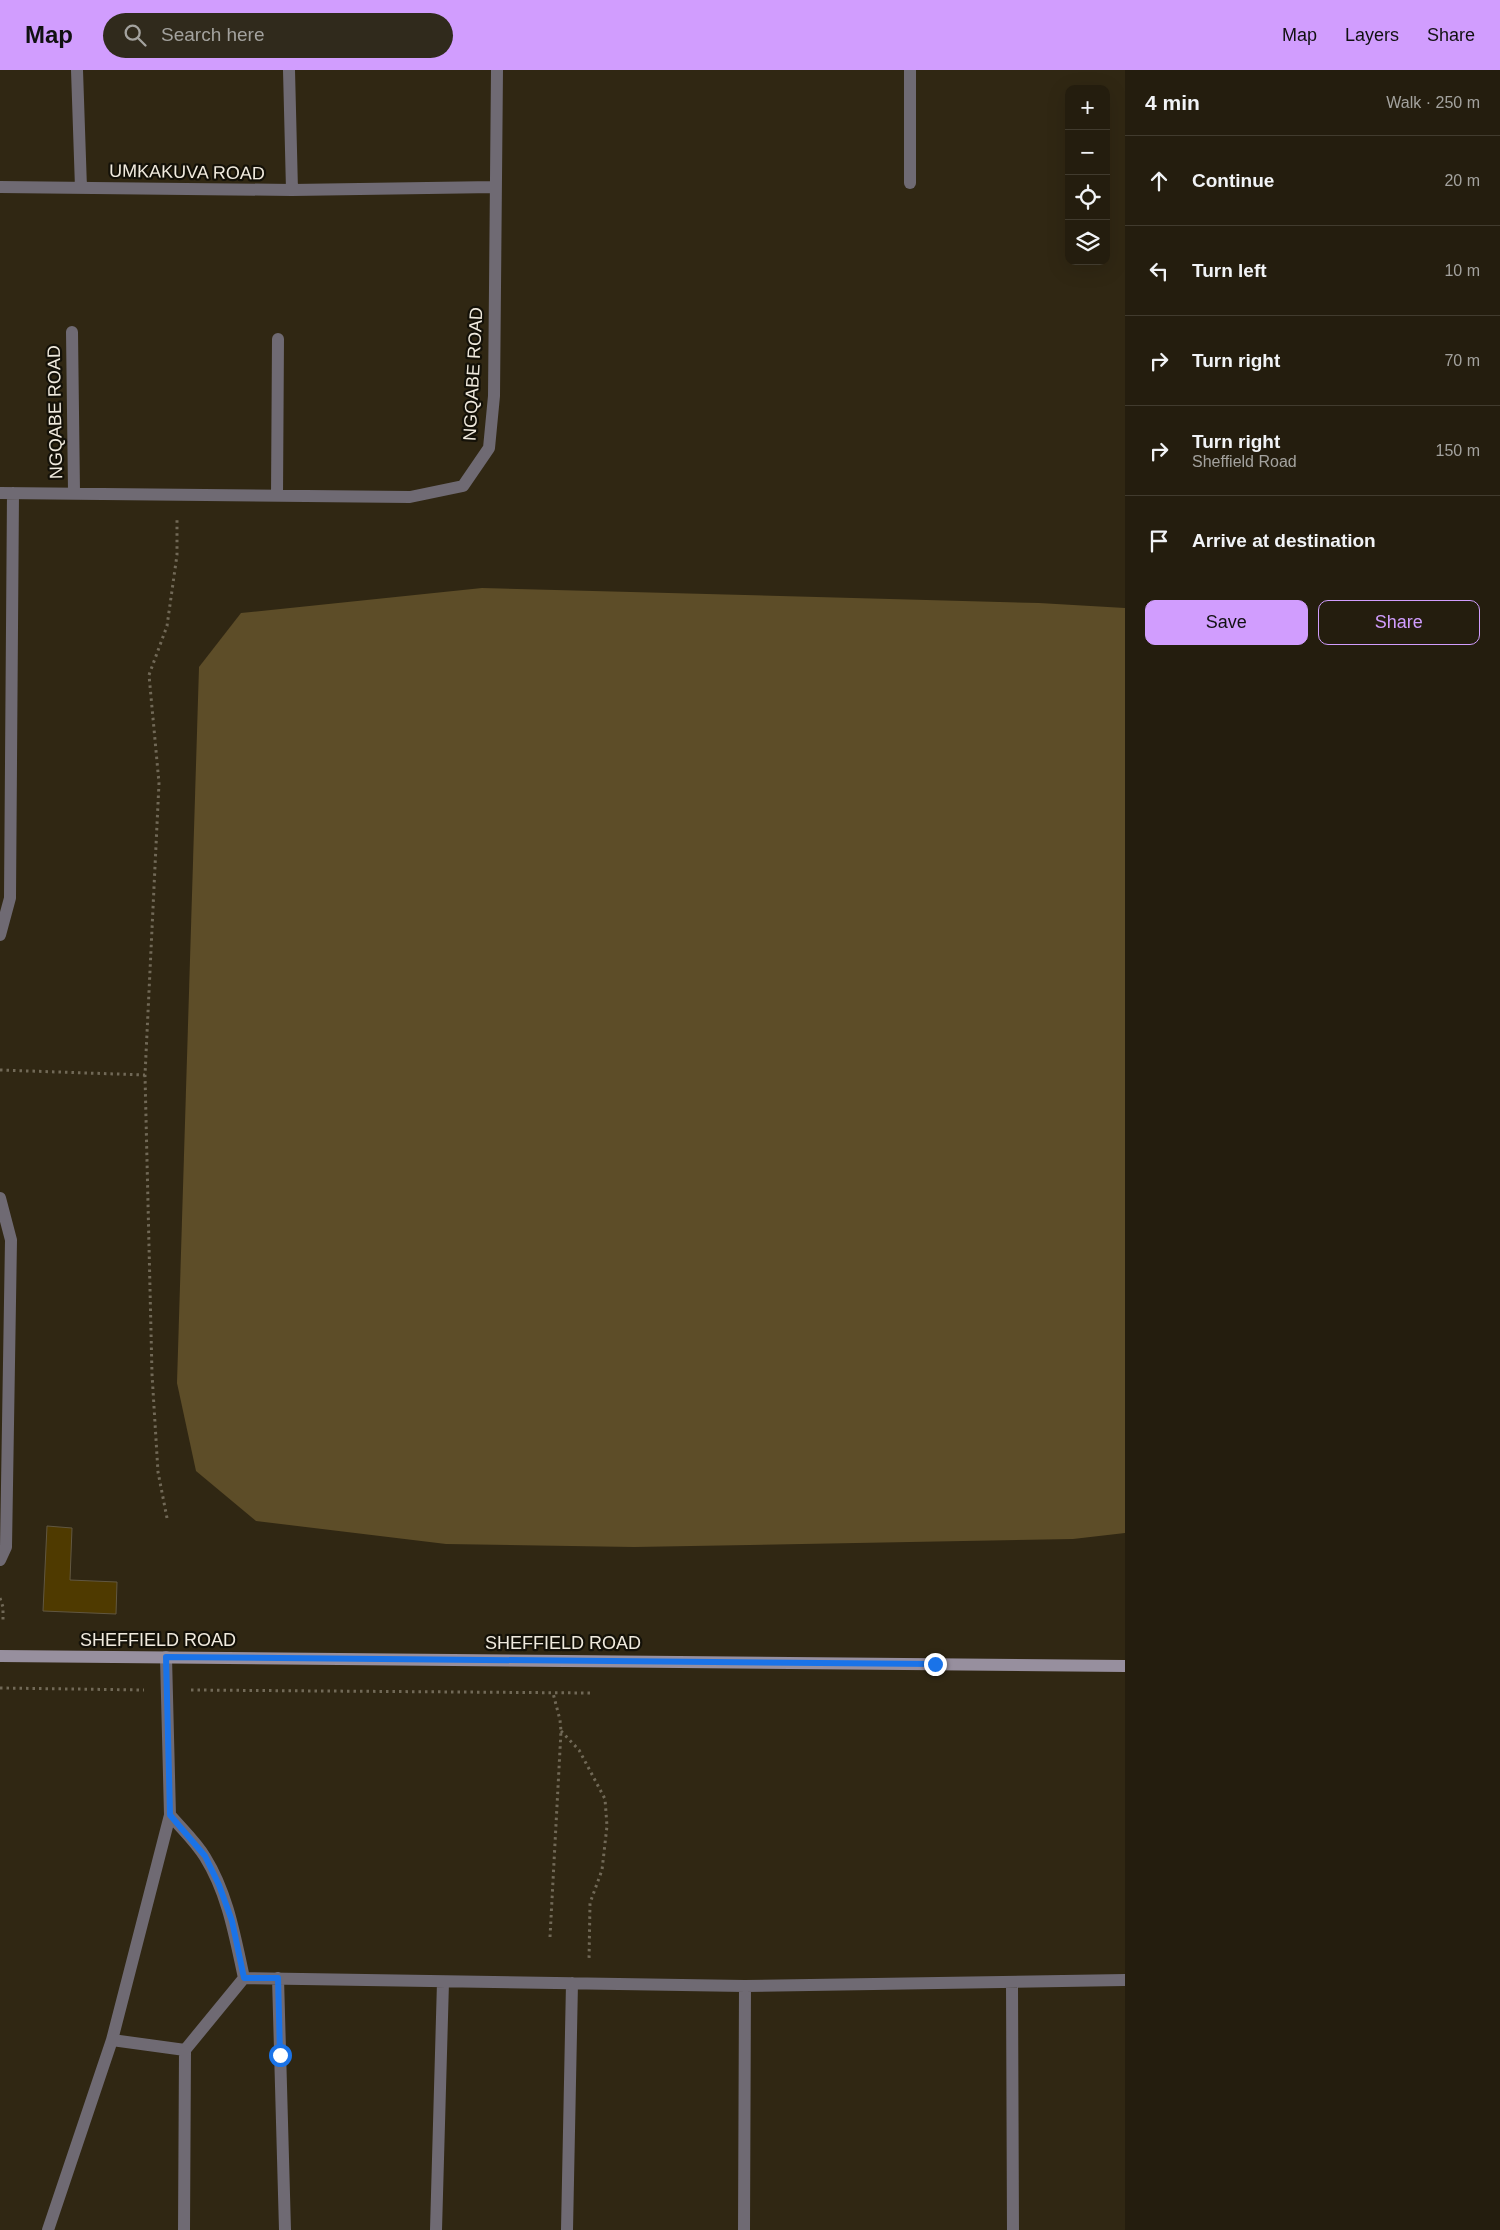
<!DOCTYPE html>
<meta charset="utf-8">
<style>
body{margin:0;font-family:Helvetica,sans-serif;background:#302a1c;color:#f1f3f6}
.controls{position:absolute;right:15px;top:15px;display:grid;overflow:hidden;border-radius:10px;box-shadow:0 5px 20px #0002}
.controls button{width:45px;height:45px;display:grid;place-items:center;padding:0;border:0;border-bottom:1px solid #413b2e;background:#241d0e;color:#f1f3f6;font:25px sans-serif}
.stop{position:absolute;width:15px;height:15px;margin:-11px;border:4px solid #1a73e8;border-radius:50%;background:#fff}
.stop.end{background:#1a73e8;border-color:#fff;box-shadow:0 1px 5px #0008}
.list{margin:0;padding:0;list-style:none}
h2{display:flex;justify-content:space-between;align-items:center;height:65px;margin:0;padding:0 20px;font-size:21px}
h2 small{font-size:16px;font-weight:400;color:#a3a29e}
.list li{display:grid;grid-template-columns:32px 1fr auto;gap:15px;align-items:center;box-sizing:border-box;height:90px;padding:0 20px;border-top:1px solid #413b2e}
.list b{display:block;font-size:19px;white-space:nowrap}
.list p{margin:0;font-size:16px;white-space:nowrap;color:#a3a29e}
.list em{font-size:16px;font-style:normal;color:#a3a29e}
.actions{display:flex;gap:10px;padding:15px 20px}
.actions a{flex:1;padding:11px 0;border:1px solid #d19dfe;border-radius:10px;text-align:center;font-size:18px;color:#d19dfe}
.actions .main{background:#d19dfe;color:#111}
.icon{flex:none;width:28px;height:28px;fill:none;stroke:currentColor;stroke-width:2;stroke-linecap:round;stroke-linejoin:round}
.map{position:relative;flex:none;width:1125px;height:2160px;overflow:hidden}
header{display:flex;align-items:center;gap:30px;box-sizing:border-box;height:70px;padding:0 25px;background:#d19dfe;color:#111}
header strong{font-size:24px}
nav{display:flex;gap:28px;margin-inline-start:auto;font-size:18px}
.search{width:350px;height:45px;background:#302a1c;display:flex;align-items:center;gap:12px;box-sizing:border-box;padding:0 18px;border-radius:28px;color:#a3a29e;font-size:19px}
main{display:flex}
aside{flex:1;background:#241d0e}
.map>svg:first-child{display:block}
</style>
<header>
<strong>Map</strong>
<div class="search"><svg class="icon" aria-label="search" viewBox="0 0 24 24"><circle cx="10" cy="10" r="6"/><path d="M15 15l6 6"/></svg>Search here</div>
<nav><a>Map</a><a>Layers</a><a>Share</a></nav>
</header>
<main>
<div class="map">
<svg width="1125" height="2160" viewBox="0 0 1125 2160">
<rect width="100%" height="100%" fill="#302713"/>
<path fill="#5d4d28" d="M 482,518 L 1039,533 L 1125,538 L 1125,1463 L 1073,1469 L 634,1477 L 446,1474 L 256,1451 L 196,1401 L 177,1313 L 199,597 L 241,543 Z"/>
<path fill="#4f3a00" stroke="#615741" d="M 47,1456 L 72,1458 L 70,1510 L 117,1512 L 116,1544 L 43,1541 Z"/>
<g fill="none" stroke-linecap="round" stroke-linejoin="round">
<path stroke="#716957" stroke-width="3" stroke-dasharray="2.5 4" stroke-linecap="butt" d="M 0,1000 L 145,1005
M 167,1448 L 158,1402 L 152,1304 L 145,1005 L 159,713 L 149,605 L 167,556 L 177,485 L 177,447
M 0,1528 L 3,1537 L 3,1552
M 0,1618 L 144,1620
M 191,1620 L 591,1623
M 561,1661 L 579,1680 L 605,1729 L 607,1756 L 602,1800 L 590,1833 L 589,1891
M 550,1867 L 561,1661 L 560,1650 L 553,1623"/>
<path stroke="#6f6a73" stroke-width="12" d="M 910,113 L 910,0"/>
<path stroke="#6f6a73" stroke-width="12" d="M 77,0 L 81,118
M 289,0 L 292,120
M 0,117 L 292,120 L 495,117
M 72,262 L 74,422
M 0,423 L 410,427 L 463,416 L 489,378 L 494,326 L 497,0
M 277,425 L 278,269
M 0,865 L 10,828 L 13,423
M 0,1128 L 11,1170 L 6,1477 L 0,1490
M 170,1745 C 182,1759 196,1772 205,1787 C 228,1824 235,1867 244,1908
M 278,1908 L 285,2160
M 1012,1914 L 1013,2160
M 112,1970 L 185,1980
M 48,2160 L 112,1970 L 170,1745 L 166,1587
M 184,2160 L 185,1980 L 244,1908 L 745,1916 L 1125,1910
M 436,2160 L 443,1912
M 567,2160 L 572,1913
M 744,2160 L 745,1916"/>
<path stroke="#978f9e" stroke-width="12" d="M 0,1586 L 1125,1596"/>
</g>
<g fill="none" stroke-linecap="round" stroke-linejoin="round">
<path stroke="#1a73e8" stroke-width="6" d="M 280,1985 L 278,1908 L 244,1908 L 232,1851 L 219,1815 L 205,1786 L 170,1745 L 166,1587 L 935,1594"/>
</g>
<g text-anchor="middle" stroke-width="4.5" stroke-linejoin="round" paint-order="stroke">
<g font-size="18" fill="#f0eade" stroke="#141108">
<text transform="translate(187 102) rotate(1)" y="6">UMKAKUVA ROAD</text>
<text transform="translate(473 304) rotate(-87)" y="6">NGQABE ROAD</text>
<text transform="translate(55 342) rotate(-91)" y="6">NGQABE ROAD</text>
<text x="158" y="1576">SHEFFIELD ROAD</text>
<text x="563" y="1579">SHEFFIELD ROAD</text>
</g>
</g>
</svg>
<div class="controls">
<button>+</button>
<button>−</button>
<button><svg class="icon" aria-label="locate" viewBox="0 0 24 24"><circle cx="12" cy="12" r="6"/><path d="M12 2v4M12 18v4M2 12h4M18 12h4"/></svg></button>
<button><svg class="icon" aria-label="layers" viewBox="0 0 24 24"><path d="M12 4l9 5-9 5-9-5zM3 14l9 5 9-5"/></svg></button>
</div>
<div class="stop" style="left:280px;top:1985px"></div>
<div class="stop end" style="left:935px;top:1594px"></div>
</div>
<aside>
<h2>4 min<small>Walk · 250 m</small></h2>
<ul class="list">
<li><svg class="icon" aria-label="ahead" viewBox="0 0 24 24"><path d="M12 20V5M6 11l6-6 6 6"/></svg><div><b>Continue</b></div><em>20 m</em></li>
<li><svg class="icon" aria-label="left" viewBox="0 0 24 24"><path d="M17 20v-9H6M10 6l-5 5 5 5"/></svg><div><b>Turn left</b></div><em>10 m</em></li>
<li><svg class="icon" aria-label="right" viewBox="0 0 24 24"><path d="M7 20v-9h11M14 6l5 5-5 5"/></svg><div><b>Turn right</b></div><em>70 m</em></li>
<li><svg class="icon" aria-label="right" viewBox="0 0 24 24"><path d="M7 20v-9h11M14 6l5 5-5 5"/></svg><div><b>Turn right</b><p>Sheffield Road</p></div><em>150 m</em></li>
<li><svg class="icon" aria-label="arrive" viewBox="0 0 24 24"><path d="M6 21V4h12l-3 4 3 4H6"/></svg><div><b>Arrive at destination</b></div></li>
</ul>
<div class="actions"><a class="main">Save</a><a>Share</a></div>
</aside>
</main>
